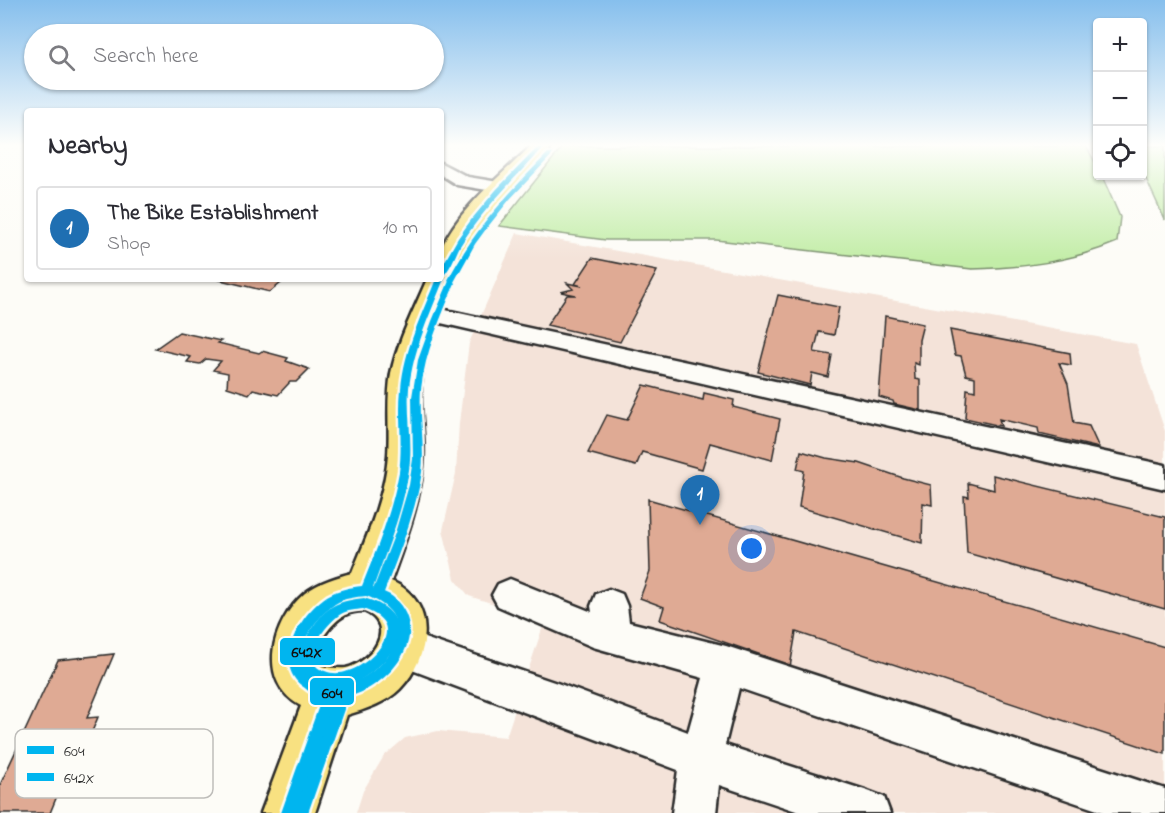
<!DOCTYPE html>
<meta charset="utf-8">
<style>
body{margin:0;font-family:"Indie Flower",sans-serif;background:#f2f2f3;color:#2b2b33}
.controls{position:absolute;right:18px;top:18px;display:grid;overflow:hidden;border-radius:6px;box-shadow:0 2px 4px #0004}
.controls button{width:54px;height:54px;display:grid;place-items:center;padding:0;border:0;border-bottom:2px solid #e1e1e2;background:#fff;color:#2b2b33;font:30px sans-serif}
.you{position:absolute;left:752px;top:549px;width:21px;height:21px;margin:-15px;border:4px solid #fff;border-radius:50%;background:#1a73e8;box-shadow:0 0 0 9px #1a73e833}
.badge{display:grid;place-items:center;width:39px;height:39px;border-radius:50%;background:#1f6fb2;color:#fff;font-size:20px;font-weight:700}
.pin{position:absolute;translate:-50% -50px;filter:drop-shadow(0 2px 3px #0008)}
.pin::after{content:'';position:absolute;top:32px;width:21px;height:18px;background:inherit;clip-path:polygon(0 0,100% 0,50% 100%)}
.list{margin:0;padding:0;list-style:none}
h2{display:flex;justify-content:space-between;align-items:center;height:78px;margin:0;padding:0 24px;font-size:26px}
h2 small{font-size:20px;font-weight:400;color:#7c7c81}
.list li{display:grid;grid-template-columns:39px 1fr auto;gap:18px;align-items:center;box-sizing:border-box;height:84px;margin:0 12px 12px;padding:0 12px;border:2px solid #e1e1e2;border-radius:6px}
.list b{display:block;font-size:22px;white-space:nowrap}
.list p{margin:0;font-size:20px;white-space:nowrap;color:#7c7c81}
.list em{font-size:20px;font-style:normal;color:#7c7c81}
.icon{flex:none;width:33px;height:33px;fill:none;stroke:currentColor;stroke-width:2;stroke-linecap:round;stroke-linejoin:round}
.map{position:relative;flex:none;width:1165px;height:813px;overflow:hidden}
.search{position:absolute;background:#fff;box-shadow:0 2px 4px #0004;left:24px;top:24px;width:420px;height:66px;display:flex;align-items:center;gap:15px;box-sizing:border-box;padding:0 21px;border-radius:33px;color:#7c7c81;font-size:22px}
.panel{position:absolute;background:#fff;box-shadow:0 2px 4px #0004;left:24px;top:108px;width:420px;height:174px;border-radius:6px}
.map>svg:first-child{display:block}
</style>
<div class="map">
<svg width="1165" height="813" viewBox="0 0 1165 813">
<rect width="100%" height="100%" fill="#fdfcf7"/>
<filter id="ink" filterUnits="userSpaceOnUse"><feTurbulence type="fractalNoise" baseFrequency=".0167" numOctaves="2"/><feDisplacementMap in="SourceGraphic" scale="12" xChannelSelector="R" yChannelSelector="G"/><feConvolveMatrix kernelMatrix="1 2 1 2 8 2 1 2 1" color-interpolation-filters="sRGB"/></filter>
<g filter="url(#ink)">
<path fill="#f4e3d9" d="M 517,233 L 1136,344 L 1165,431 L 1165,813 L 356,813 L 363,791 L 384,756 L 405,738 L 438,731 L 506,737 L 545,620 L 469,596 L 455,579 L 443,530 L 456,473 L 459,423 L 469,343 Z"/>
<path fill="#c3eda8" stroke="#778c6a" stroke-width="1.5" d="M 563,146 L 1086,146 L 1097,166 L 1098,176 L 1102,176 L 1120,217 L 1117,242 C 1070,262 1022,268 972,269 L 716,240 L 606,240 L 499,226 Z
M 1142,146 L 1165,146 L 1165,220 L 1143,172 Z"/>
<path fill="#dfaa94" stroke="#2b2b2b" stroke-width="1.5" d="M 592,258 L 657,271 L 620,342 L 547,325 L 567,295 L 576,295 L 561,292 L 573,289 L 567,283 L 582,286 L 575,284 Z
M 216,279 L 286,279 L 270,292 Z
M 778,295 L 839,307 L 834,335 L 819,332 L 814,352 L 832,355 L 828,377 L 812,373 L 810,385 L 758,372 Z
M 885,316 L 923,324 L 919,340 L 919,365 L 914,363 L 915,379 L 920,380 L 920,410 L 894,404 L 893,401 L 879,397 Z
M 950,330 L 1070,353 L 1071,365 L 1059,363 L 1068,384 L 1074,423 L 1089,426 L 1099,448 L 1039,434 L 1038,428 L 999,419 L 1001,426 L 965,418 L 967,389 L 975,391 L 975,377 L 966,375 L 961,356 L 955,355 Z
M 179,332 L 221,341 L 218,343 L 259,353 L 262,351 L 288,358 L 286,361 L 309,369 L 296,382 L 290,382 L 278,395 L 253,389 L 249,394 L 227,387 L 228,373 L 213,370 L 221,361 L 206,359 L 200,364 L 187,362 L 191,357 L 155,349 Z
M 644,385 L 703,400 L 704,393 L 734,400 L 733,407 L 780,419 L 772,460 L 710,443 L 702,469 L 642,452 L 636,466 L 588,453 L 607,415 L 627,420 Z
M 801,451 L 826,458 L 859,463 L 903,478 L 931,485 L 932,505 L 923,503 L 922,543 L 799,507 L 804,471 L 797,469 Z
M 993,475 L 1165,517 L 1165,609 L 967,553 L 964,496 L 969,497 L 968,483 L 994,490 Z
M 648,499 L 1165,647 L 1165,754 L 796,632 L 790,667 L 785,663 L 660,620 L 664,607 L 640,598 L 650,571 Z
M 114,654 L 87,718 L 98,717 L 82,756 L 73,757 L 50,813 L 0,813 L 0,785 L 58,660 Z"/>
<g fill="none" stroke-linecap="round" stroke-linejoin="round">
<defs>
<path id="minor" d="M 441,163 L 468,177 L 505,183 L 508,187 L 505,191 L 499,192 L 457,185 L 441,175 Z
M 427,306 L 1165,465 L 1165,489 L 419,318 L 415,313 L 419,308 Z
M 510,579 L 592,612 L 591,606 L 596,594 L 609,589 L 622,594 L 627,606 L 629,622 L 726,646 L 1165,789 L 1165,813 L 1106,813 L 739,688 L 725,745 L 868,791 L 884,797 L 890,813 L 802,813 L 719,785 L 716,813 L 672,813 L 678,770 L 388,661 L 382,648 L 388,635 L 401,630 L 560,684 L 688,732 L 703,678 L 593,647 L 498,606 L 492,595 L 498,584 Z"/>
<path id="major" d="M 531,146 L 551,146 C 524,184 486,209 464,252 C 447,285 423,352 421,390 C 420,416 426,441 423,467 C 419,507 404,544 391,581 C 438,601 431,657 400,689 C 386,703 366,709 347,715 L 315,813 L 261,813 L 301,706 C 256,682 271,622 305,593 C 318,583 336,577 352,573 C 367,536 385,496 388,455 C 390,428 386,401 391,373 C 398,340 414,310 427,279 L 441,279 C 441,270 439,255 442,247 C 460,207 501,176 531,146 ZM 364,611 C 398,626 372,662 346,668 C 338,669 329,667 322,666 C 309,649 331,623 345,615 C 351,612 358,611 364,611 Z"/>
</defs>
<use href="#minor" stroke="#2b2b2b" stroke-width="5"/>
<use href="#major" stroke="#2b2b2b" stroke-width="5"/>
<use href="#minor" fill="#fdfcf7" fill-rule="evenodd"/>
<use href="#major" fill="#f8e181" fill-rule="evenodd"/>
<defs>
<path id="bus-1" d="M 539,146 L 544,146 C 515,179 483,208 460,246 C 455,255 450,272 441,277 L 444,279 C 430,314 413,350 409,388 C 407,415 413,443 409,470 C 403,511 387,549 373,588 C 380,591 389,593 394,598 C 437,639 380,697 335,699 L 295,813 L 281,813 L 322,697 C 314,696 309,691 302,686 C 271,662 301,613 327,596 C 337,590 350,587 362,586 C 377,549 392,511 399,472 C 403,444 398,416 401,389 C 404,350 422,314 436,279 L 441,279 L 441,268 L 458,238 L 471,220 L 496,190 ZM 366,596 C 437,622 371,696 323,684 C 318,683 315,680 311,677 C 285,657 316,617 335,604 C 344,598 356,597 366,596 Z"/>
<path id="bus-2" d="M 548,153 L 553,154 L 510,199 L 486,229 L 475,244 L 454,282 L 455,283 C 441,317 425,352 421,389 C 419,416 425,444 422,472 C 415,515 398,555 383,595 L 381,599 L 377,600 L 373,599 L 371,595 L 395,533 L 409,485 L 413,459 L 412,397 L 418,360 L 432,321 L 449,281 L 448,280 C 474,229 509,193 548,153 Z
M 364,598 C 376,602 387,606 394,617 C 412,644 370,679 347,685 C 336,687 326,685 316,681 C 282,668 313,618 333,606 C 342,601 354,599 364,598 ZM 363,609 C 371,612 381,616 385,625 C 392,643 364,667 348,671 C 341,674 332,674 325,671 C 296,663 326,623 341,614 C 347,610 356,610 363,609 Z
M 341,691 L 346,693 L 348,698 L 308,813 L 294,813 L 334,698 L 336,693 Z"/>
</defs>
<use href="#bus-1" stroke="#fdfcf7" stroke-width="5"/>
<use href="#bus-2" stroke="#fdfcf7" stroke-width="5"/>
<use href="#bus-1" fill="#00b5ef" fill-rule="evenodd"/>
<use href="#bus-2" fill="#00b5ef" fill-rule="evenodd"/>
</g>
</g>
<linearGradient id="sky" x2="0" y2="1"><stop stop-color="#86bfed"/><stop offset="0.56" stop-color="#fefefb"/><stop offset="1" stop-color="#fefefb" stop-opacity="0"/></linearGradient>
<rect width="1165" height="259" fill="url(#sky)"/>
<rect x="15" y="729" width="198" height="69" rx="9" fill="#fdfcf7" stroke="#bebdba" stroke-width="1.5"/>
<rect x="27" y="746" width="27" height="8" fill="#00b5ef"/>
<rect x="27" y="773" width="27" height="8" fill="#00b5ef"/>
<g font-size="16" fill="#2b2b2b">
<text x="64" y="756">604</text>
<text x="64" y="783">642X</text>
</g>
<g stroke="#fdfcf7" stroke-width="2">
<rect x="279" y="637" width="57" height="29" rx="6" fill="#00b5ef"/>
<rect x="309" y="677" width="46" height="29" rx="6" fill="#00b5ef"/>
</g>
<g font-size="16" text-anchor="middle" font-weight="bold" fill="#111">
<text x="307" y="657">642X</text>
<text x="332" y="698">604</text>
</g>
</svg>
<div class="controls">
<button>+</button>
<button>−</button>
<button><svg class="icon" aria-label="locate" viewBox="0 0 24 24"><circle cx="12" cy="12" r="6"/><path d="M12 2v4M12 18v4M2 12h4M18 12h4"/></svg></button>
</div>
<div class="you"></div>
<div class="pin badge" style="left:700px;top:525px">1</div>
<div class="search"><svg class="icon" aria-label="search" viewBox="0 0 24 24"><circle cx="10" cy="10" r="6"/><path d="M15 15l6 6"/></svg>Search here</div>
<section class="panel">
<h2>Nearby<small></small></h2>
<ul class="list">
<li><span class="badge">1</span><div><b>The Bike Establishment</b><p>Shop</p></div><em>10 m</em></li>
</ul>
</section>
</div>
